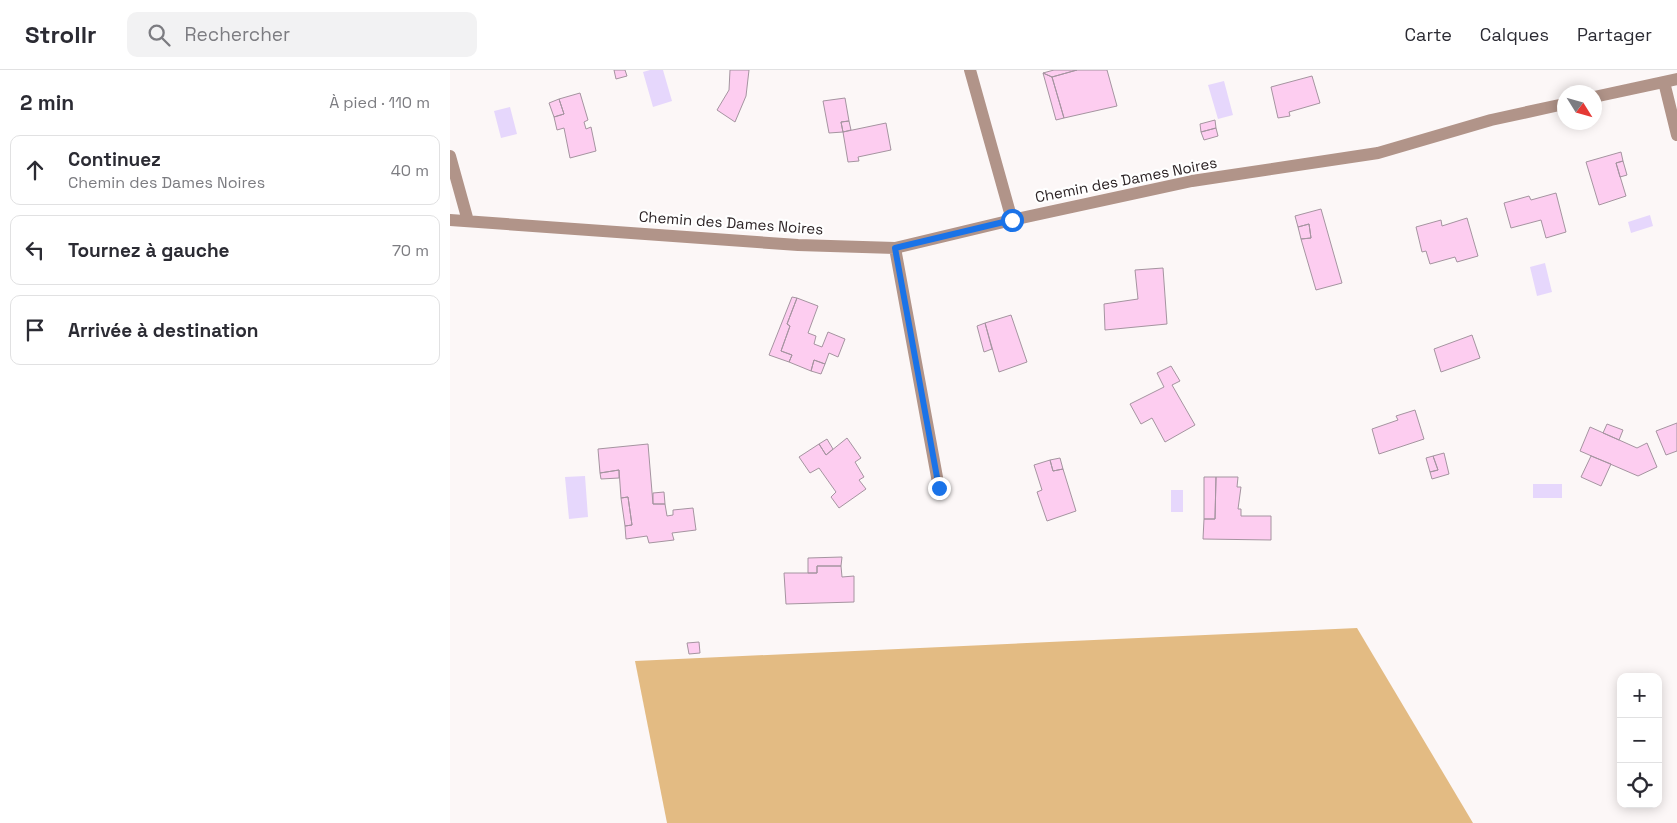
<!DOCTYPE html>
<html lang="fr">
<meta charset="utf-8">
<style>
body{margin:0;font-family:"Space Grotesk",sans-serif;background:#f2f2f3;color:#2b2b33}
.controls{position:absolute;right:15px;bottom:15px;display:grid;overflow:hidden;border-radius:10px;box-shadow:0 2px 12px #0003}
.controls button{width:45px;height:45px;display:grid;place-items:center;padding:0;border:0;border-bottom:1px solid #e1e1e2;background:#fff;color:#2b2b33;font:25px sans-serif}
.compass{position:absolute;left:1107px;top:15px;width:45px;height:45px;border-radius:50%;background:#fff;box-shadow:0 2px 12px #0003;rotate:127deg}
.stop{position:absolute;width:15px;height:15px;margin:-11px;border:4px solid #1a73e8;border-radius:50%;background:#fff}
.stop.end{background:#1a73e8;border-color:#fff;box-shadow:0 1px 5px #0008}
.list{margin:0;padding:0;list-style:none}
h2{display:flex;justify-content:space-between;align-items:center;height:65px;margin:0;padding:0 20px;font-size:21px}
h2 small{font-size:16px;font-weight:400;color:#7c7c81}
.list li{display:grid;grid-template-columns:32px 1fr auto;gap:15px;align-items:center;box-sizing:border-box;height:70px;margin:0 10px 10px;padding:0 10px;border:1px solid #e1e1e2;border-radius:10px}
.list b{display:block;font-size:19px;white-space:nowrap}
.list p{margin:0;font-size:16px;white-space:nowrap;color:#7c7c81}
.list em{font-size:16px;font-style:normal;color:#7c7c81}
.icon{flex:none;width:28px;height:28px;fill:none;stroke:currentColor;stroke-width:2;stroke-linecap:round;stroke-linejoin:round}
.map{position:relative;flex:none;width:1227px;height:753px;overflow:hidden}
header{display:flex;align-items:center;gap:30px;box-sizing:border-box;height:70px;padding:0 25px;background:#fff;border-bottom:1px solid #e1e1e2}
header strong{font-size:24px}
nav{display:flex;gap:28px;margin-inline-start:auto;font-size:18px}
.search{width:350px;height:45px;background:#f2f2f3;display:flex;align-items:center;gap:12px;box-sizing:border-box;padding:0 18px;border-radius:10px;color:#7c7c81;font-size:19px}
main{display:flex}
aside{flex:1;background:#fff}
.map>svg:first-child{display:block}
</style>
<header>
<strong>Strollr</strong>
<div class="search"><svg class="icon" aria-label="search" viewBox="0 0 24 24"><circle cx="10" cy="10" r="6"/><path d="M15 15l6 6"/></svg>Rechercher</div>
<nav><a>Carte</a><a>Calques</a><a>Partager</a></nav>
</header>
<main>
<aside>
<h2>2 min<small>À pied · 110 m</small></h2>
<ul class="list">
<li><svg class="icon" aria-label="ahead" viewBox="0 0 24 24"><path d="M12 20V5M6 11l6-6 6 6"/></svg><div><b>Continuez</b><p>Chemin des Dames Noires</p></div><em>40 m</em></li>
<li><svg class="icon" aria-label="left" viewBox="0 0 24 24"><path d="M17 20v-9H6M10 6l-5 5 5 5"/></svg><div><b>Tournez à gauche</b></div><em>70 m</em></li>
<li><svg class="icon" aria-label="arrive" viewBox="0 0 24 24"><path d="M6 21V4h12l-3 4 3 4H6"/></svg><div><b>Arrivée à destination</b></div></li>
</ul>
</aside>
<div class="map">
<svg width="1227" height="753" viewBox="0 0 1227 753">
<rect width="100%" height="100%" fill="#fcf7f7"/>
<path fill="#e3bb83" d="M 907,558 L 1023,753 L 217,753 L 185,591 Z"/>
<path fill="#e6d7fc" d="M 200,0 L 213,0 L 222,31 L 203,37 L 193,2 Z
M 774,11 L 783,45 L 768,49 L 758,15 Z
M 60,37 L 67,64 L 51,68 L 44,41 Z
M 1200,145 L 1203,156 L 1181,163 L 1178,152 Z
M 1095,193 L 1102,222 L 1087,226 L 1080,197 Z
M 135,406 L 138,447 L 119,449 L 115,407 Z
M 1083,414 L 1112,414 L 1112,428 L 1083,428 Z
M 721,420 L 733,420 L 733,442 L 721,442 Z"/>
<path fill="#fdcdf0" stroke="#a594a0" d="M 164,0 L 175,0 L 177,6 L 166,9 Z
M 280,0 L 299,0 L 296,26 L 285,52 L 267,40 L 279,20 Z
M 604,0 L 627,0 L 602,7 L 593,3 Z
M 627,0 L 657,0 L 667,36 L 614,48 L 602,7 Z
M 593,3 L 602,7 L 614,48 L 606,50 Z
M 862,6 L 870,33 L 839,42 L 840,46 L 828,48 L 821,17 Z
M 130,23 L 138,50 L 134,52 L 136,59 L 141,57 L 146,81 L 120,88 L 114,58 L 107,60 L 104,47 L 114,44 L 109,29 Z
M 395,28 L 399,51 L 391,52 L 393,62 L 379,63 L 373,31 Z
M 109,29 L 114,44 L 104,47 L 99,33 Z
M 765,50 L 766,58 L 751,62 L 750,54 Z
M 399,51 L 401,60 L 393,62 L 391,52 Z
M 436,53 L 441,80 L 408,87 L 409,91 L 398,92 L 393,62 Z
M 766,58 L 768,66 L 754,70 L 751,62 Z
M 1171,82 L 1173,91 L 1166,93 L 1176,126 L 1149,135 L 1136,92 Z
M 1173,91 L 1177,105 L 1170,107 L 1166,93 Z
M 1106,123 L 1116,162 L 1096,168 L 1091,150 L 1061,158 L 1054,133 L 1079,126 L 1081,130 Z
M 871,139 L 892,213 L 866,220 L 851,169 L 861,168 L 859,154 L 848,157 L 845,146 Z
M 1017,148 L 1028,186 L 1007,192 L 1005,187 L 980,194 L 976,181 L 972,182 L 966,157 L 991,150 L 992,156 Z
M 859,154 L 861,168 L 851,169 L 848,157 Z
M 713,198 L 717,254 L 655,260 L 654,234 L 688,229 L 685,200 Z
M 342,227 L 347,228 L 337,254 L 340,256 L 331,281 L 342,285 L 339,292 L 319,285 Z
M 347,228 L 368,236 L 358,263 L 366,266 L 364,274 L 372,277 L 378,262 L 395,269 L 388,287 L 379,283 L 375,294 L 364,290 L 361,301 L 339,292 L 342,285 L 331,281 L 340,256 L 337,254 Z
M 561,245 L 577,292 L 549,302 L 535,253 Z
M 535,253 L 542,279 L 534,282 L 527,256 Z
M 1022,265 L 1030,288 L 991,302 L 984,279 Z
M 364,290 L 375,294 L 371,304 L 361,301 Z
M 721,296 L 730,311 L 722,315 L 745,355 L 715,372 L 702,348 L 691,354 L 680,334 L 714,317 L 707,303 Z
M 965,340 L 974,369 L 929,384 L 922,359 L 948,350 L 946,346 Z
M 1227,353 L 1227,381 L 1216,385 L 1206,361 Z
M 1157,354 L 1173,360 L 1169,370 L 1153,363 Z
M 1140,357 L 1187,378 L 1197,373 L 1207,397 L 1188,406 L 1130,381 Z
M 397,368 L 411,388 L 405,392 L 414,407 L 409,410 L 416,419 L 389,438 L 381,427 L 386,422 L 369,398 L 360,403 L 349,387 L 369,374 L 376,385 Z
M 377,369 L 383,379 L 376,385 L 369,374 Z
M 198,374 L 203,434 L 215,434 L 217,446 L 223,445 L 223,440 L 243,438 L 246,460 L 222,463 L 224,470 L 199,473 L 197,466 L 176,469 L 175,456 L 182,455 L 178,427 L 171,428 L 169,400 L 150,403 L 148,379 Z
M 994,383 L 999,404 L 982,409 L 980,402 L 988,400 L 983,386 Z
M 983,386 L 988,400 L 980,402 L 976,388 Z
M 1141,386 L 1161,394 L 1151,416 L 1131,407 Z
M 610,388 L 613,399 L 603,401 L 600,390 Z
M 600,390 L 603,401 L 613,399 L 626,441 L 597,451 L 587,422 L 592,420 L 584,395 Z
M 169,400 L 169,408 L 151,409 L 150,403 Z
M 754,407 L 766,407 L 765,449 L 754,449 Z
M 766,407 L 788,407 L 787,417 L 791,417 L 788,439 L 791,439 L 791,446 L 821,446 L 821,470 L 753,469 L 754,449 L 765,449 Z
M 214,422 L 215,434 L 203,434 L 203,423 Z
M 178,427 L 182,455 L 175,456 L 171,428 Z
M 392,487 L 391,496 L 367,496 L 367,503 L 358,503 L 358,488 Z
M 367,496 L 391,496 L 392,507 L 404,506 L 404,532 L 336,534 L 334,503 L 367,503 Z
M 249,572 L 250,583 L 239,584 L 237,573 Z"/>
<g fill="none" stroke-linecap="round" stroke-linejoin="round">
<path stroke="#b19489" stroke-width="12" d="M 520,0 L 562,150
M 1214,12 L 1227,65
M 1144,27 L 1227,9
M 0,86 L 18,151
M 0,150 L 348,175 L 445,178 L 562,150 L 742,111 L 928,83 L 1041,50 L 1114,34
M 445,178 L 489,418"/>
</g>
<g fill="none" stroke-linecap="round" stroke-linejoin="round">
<path stroke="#1a73e8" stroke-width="6" d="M 489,418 L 445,178 L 562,150"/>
</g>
<g text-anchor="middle" stroke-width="4.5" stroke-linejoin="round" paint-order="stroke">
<g font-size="15" fill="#2d2426" stroke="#fff">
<text transform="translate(676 110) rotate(-11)" y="5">Chemin des Dames Noires</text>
<text transform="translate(281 153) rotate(4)" y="5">Chemin des Dames Noires</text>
</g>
</g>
</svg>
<div class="controls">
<button>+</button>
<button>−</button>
<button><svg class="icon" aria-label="locate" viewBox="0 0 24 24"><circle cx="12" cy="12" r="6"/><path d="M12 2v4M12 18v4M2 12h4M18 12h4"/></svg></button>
</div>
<svg class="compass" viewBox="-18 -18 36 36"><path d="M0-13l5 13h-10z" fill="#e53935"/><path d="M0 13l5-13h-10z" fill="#7c7c81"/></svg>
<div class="stop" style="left:562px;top:150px"></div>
<div class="stop end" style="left:489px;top:418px"></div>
</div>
</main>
